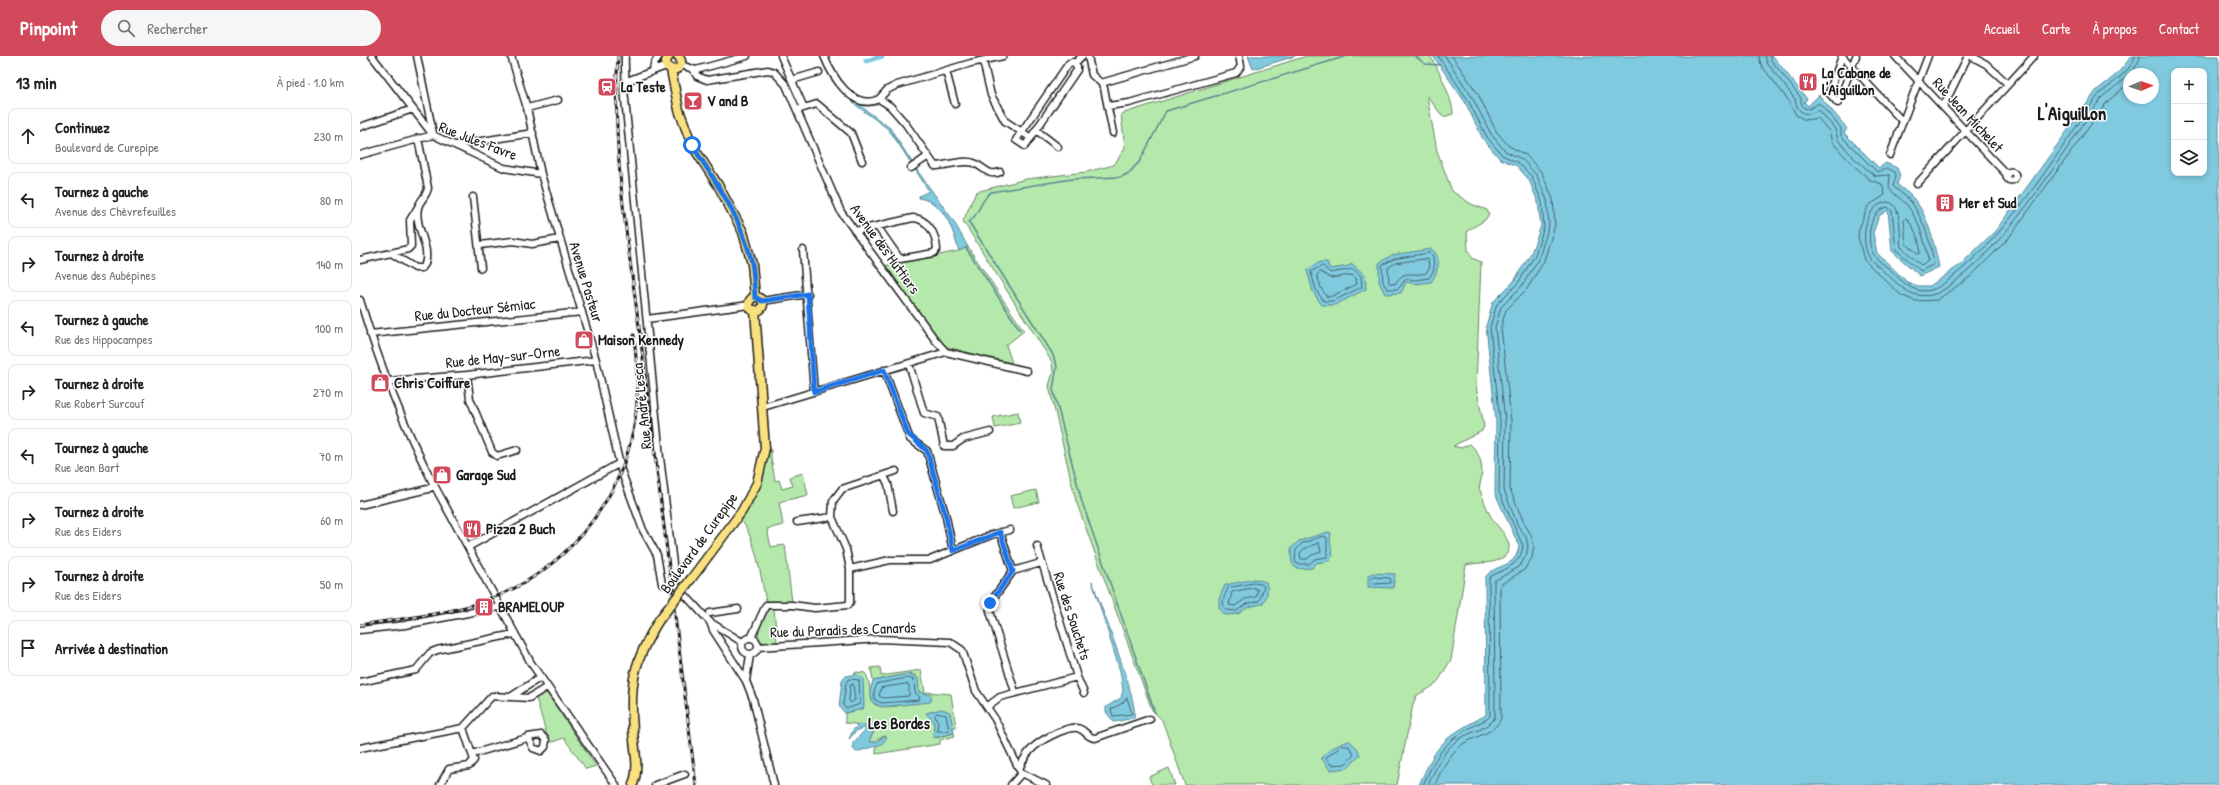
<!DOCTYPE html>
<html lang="fr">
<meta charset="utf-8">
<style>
body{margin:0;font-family:"Patrick Hand",sans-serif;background:#f6f6f6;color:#222}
.controls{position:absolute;right:12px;top:12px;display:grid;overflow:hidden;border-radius:8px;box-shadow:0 2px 6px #0003}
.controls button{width:36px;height:36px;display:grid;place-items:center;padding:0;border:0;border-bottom:1px solid #e0e0e0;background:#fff;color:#222;font:20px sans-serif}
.compass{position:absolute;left:1763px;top:12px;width:36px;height:36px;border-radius:50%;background:#fff;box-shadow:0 2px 6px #0003;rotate:88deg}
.stop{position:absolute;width:12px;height:12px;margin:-9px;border:3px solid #1a73e8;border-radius:50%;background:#fff}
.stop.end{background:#1a73e8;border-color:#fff;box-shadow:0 1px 4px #0008}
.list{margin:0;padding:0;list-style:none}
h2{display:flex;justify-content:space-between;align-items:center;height:52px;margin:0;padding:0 16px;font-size:17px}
h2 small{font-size:13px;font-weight:400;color:#767676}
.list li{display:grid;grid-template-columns:26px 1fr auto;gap:12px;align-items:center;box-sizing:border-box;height:56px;margin:0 8px 8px;padding:0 8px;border:1px solid #e0e0e0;border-radius:8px}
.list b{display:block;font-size:15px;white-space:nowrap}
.list p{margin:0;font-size:13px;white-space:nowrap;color:#767676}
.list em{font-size:13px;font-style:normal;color:#767676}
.icon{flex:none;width:22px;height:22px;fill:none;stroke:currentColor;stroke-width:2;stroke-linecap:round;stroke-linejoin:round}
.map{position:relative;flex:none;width:1859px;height:729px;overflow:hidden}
header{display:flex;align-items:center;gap:24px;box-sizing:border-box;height:56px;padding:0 20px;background:#d1495b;color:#fff}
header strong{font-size:19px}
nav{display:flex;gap:22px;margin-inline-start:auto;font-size:14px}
.search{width:280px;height:36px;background:#f6f6f6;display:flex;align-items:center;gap:10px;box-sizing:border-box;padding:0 14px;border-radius:22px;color:#767676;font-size:15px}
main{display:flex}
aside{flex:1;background:#fff}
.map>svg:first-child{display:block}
</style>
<header>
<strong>Pinpoint</strong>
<div class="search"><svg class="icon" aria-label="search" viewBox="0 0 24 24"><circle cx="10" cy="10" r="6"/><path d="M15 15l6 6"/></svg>Rechercher</div>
<nav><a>Accueil</a><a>Carte</a><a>À propos</a><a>Contact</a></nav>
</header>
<main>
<aside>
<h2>13 min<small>À pied · 1.0 km</small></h2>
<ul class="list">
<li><svg class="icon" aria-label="ahead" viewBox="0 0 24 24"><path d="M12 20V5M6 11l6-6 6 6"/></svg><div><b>Continuez</b><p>Boulevard de Curepipe</p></div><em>230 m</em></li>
<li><svg class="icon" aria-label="left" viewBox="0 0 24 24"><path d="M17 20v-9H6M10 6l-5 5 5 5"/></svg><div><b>Tournez à gauche</b><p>Avenue des Chèvrefeuilles</p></div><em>80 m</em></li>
<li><svg class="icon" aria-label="right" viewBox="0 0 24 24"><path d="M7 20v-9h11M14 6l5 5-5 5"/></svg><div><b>Tournez à droite</b><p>Avenue des Aubépines</p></div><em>140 m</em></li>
<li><svg class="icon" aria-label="left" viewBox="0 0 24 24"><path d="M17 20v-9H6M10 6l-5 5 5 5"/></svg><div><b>Tournez à gauche</b><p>Rue des Hippocampes</p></div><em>100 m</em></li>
<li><svg class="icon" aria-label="right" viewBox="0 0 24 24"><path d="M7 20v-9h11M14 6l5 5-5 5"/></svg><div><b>Tournez à droite</b><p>Rue Robert Surcouf</p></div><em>270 m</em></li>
<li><svg class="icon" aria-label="left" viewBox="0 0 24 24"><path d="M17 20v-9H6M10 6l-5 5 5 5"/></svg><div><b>Tournez à gauche</b><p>Rue Jean Bart</p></div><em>70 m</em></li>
<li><svg class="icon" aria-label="right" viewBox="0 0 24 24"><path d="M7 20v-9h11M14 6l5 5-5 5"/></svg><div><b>Tournez à droite</b><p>Rue des Eiders</p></div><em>60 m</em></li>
<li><svg class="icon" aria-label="right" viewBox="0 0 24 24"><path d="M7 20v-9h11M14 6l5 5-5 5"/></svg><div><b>Tournez à droite</b><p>Rue des Eiders</p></div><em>50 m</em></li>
<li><svg class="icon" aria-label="arrive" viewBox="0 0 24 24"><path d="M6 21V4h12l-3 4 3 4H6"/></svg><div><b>Arrivée à destination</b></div></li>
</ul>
</aside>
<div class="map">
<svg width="1859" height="729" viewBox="0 0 1859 729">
<rect width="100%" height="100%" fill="#fff"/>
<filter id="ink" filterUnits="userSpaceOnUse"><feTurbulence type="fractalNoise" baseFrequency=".025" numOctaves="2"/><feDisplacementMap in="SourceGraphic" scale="8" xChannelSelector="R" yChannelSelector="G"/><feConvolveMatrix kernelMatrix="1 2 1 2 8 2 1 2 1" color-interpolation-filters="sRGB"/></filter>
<g filter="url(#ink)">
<path fill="#b5e9ab" stroke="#688264" d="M 947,0 L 1070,0 C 1077,9 1094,47 1093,58 L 1083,61 L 1067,40 L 1077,95 L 1092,135 L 1111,148 L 1127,154 L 1129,158 L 1125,164 L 1107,175 L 1108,194 L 1112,202 L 1121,206 L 1116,330 L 1124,370 L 1122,375 L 1093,390 L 1101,392 L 1110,388 C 1123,400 1124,416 1119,432 C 1123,441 1126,452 1131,461 C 1140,475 1164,494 1136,505 C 1131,507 1113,507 1106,509 L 1091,604 C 1077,625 1082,627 1057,639 L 1053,648 L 1037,729 L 825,729 L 802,664 L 792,654 L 716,445 L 689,330 L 693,316 L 692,306 L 603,165 L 616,136 L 666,123 L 726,116 L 754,109 L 765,92 L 761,58 Z
M 608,191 L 664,275 L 646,289 L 652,307 L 586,291 L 578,283 L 524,210 L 599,195 Z
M 658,356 L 660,367 L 635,372 L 633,361 Z
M 408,394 L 411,394 L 411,402 L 415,425 L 419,424 L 422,433 L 433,430 L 430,421 L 443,417 L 448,439 L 419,446 L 423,469 L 407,473 L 411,491 L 425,489 L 432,546 L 406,545 C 400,518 397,487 381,463 L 393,441 Z
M 676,434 L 679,446 L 653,452 L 650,440 Z
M 409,552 L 414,553 L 417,586 L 405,587 L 400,585 C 395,573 402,563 409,552 Z
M 520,611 L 521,620 L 561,614 L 565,636 L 591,638 L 596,671 L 594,673 L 591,666 L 571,662 L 574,666 L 576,682 L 594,677 L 595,680 L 580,684 L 580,688 L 516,698 L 516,689 L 522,688 L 524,680 L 512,687 L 508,686 L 514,676 L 511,670 L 485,667 L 485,657 L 502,653 L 496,618 L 493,619 L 496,616 L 505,617 C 512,627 508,639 515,649 C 535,654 550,647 567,638 L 559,636 L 555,619 L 548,618 L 513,625 L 511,612 Z
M 186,637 L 189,640 L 236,710 L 226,713 L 204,682 L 189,687 L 176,642 Z
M 809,712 L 815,729 L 792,729 L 789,721 Z"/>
<path fill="#80cae0" stroke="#588492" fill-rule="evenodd" d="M 888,0 L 935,0 L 893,13 Z
M 1073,0 L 1413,0 L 1447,43 L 1444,46 L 1448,50 L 1459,39 L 1485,70 L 1487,73 L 1484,77 L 1519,112 L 1526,107 L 1537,112 L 1540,120 L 1537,128 C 1542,133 1549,137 1554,143 C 1569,161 1574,188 1579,211 L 1560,220 L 1532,195 L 1528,154 L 1519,160 L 1513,177 L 1517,197 L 1547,226 L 1558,230 L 1570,230 L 1600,209 L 1636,174 L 1736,35 L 1757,18 L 1772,0 L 1859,0 L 1859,729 L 1059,729 C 1078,685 1085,681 1126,659 L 1125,522 C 1133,507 1156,514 1159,490 L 1135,437 L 1136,365 L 1126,270 L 1133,246 L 1154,225 L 1171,197 L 1181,170 L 1178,146 L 1169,124 L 1157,110 L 1140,103 L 1123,83 L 1105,46 ZM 1814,15 L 1844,15 L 1844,117 L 1814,117 ZM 1769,18 L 1793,18 L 1793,42 L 1769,42 Z
M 494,45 L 530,72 L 559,117 L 593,164 L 608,191 L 599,195 C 592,173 586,147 559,142 L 559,140 L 569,135 L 534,81 L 528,73 L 493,47 Z
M 1071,193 C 1083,201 1078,216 1071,226 L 1055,228 L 1046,226 L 1041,237 L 1025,238 L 1019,226 L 1019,207 L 1032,199 Z
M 960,206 L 967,206 L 970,213 L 989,210 L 991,207 L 1005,219 L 1006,233 L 975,249 L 962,249 L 953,236 L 947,214 Z
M 968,476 L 971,477 L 970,486 L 973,499 L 969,505 L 956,507 L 952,512 C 932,514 931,512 931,492 L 939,485 Z
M 1012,517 L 1035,518 L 1033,532 L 1008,531 L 1008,520 Z
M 895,523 L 906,526 C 909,535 907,541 902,548 L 888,551 L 878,558 L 865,559 L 859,552 L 859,543 L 865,529 Z
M 732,525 C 739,546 780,648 774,662 L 754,666 L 746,656 L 746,651 L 761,642 L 763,634 L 760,615 Z
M 496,618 L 503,622 L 504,650 L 503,653 L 485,657 L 479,650 L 482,625 L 486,620 Z
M 548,618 L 558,622 L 559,636 L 571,639 L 572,644 L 570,646 L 522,651 L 512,646 L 510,635 L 513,625 Z
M 582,653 L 590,656 L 594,677 L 573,682 L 574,666 L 566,657 Z
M 499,668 L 514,670 L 515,672 L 509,686 L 517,686 L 524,680 L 527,681 L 522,688 L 496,696 L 493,692 L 493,687 L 506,673 L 504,672 L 496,675 L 489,683 L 493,674 Z
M 990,685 L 997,692 L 1000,699 L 988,712 L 970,714 L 961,702 C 966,695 981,686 990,685 Z"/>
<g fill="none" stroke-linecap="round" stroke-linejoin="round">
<path stroke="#44626a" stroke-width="1" d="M 1399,0 L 1401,9 L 1429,45 L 1436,59 L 1445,64 L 1458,62 L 1469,75 L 1472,86 L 1490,106 L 1510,124 L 1522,128 L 1525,139 L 1508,150 L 1499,173 L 1498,180 L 1504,204 L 1541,239 L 1555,245 L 1577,244 L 1610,221 L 1648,183 L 1747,46 L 1769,27
M 1405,0 L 1407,7 L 1435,43 C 1436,51 1440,58 1449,58 L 1459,54 L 1475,73 L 1478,84 L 1494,102 L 1515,120 L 1530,119 L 1529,132 C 1534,139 1542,143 1547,149 C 1559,165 1566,186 1568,205 L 1561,209 L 1541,191 C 1539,179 1543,149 1528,146 C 1504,148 1500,184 1509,201 C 1512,207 1520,211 1524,216 C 1539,228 1549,243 1571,239 C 1580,238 1590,229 1597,224 C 1657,176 1698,103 1742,41 C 1753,32 1779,15 1780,0
M 1410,0 L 1411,4 L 1441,42 L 1441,47 L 1444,52 L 1449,53 L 1459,47 L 1481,72 L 1481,80 L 1517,116 L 1527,112 L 1535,116 L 1536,120 L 1533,130 C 1539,136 1547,140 1552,147 C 1564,165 1571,187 1574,208 L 1561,215 L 1536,194 L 1532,155 L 1528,151 C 1509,154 1505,185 1514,199 C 1517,204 1523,208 1527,211 C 1540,222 1551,239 1571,234 C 1580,232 1589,223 1596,218 C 1652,173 1697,97 1739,38 C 1749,30 1773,13 1775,0
M 1546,162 C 1553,168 1563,190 1559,198 L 1546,188 L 1544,164 Z
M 1070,197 L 1073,200 L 1074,214 L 1069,222 L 1055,224 L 1046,223 L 1038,233 L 1027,233 L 1023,226 L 1022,209 L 1034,203 Z
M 1066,203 L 1068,204 L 1069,213 L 1066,217 C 1050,221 1045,212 1035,228 L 1029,227 L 1028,212 L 1035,207 Z
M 963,210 L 970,217 L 993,213 L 1001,220 L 1002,231 L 973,245 L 964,245 L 956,234 L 951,216 Z
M 961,216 L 970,222 L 992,219 L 996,222 L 997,228 L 972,240 L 967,241 L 961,232 L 957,219 Z
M 964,480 L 967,482 L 967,501 L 955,503 L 949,508 L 937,508 L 935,505 L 936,494 L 941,488 Z
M 959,487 L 961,496 L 952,499 L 947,503 L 941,503 L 940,497 L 944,493 Z
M 1013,521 L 1030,522 L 1031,527 L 1013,528 L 1011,524 Z
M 894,527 L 902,528 L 904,531 L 899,545 L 886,548 L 877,555 L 866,554 C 860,548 865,539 868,532 Z
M 894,532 L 898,534 L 896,541 L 885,543 L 875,550 L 869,549 L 872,536 Z
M 548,622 L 554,624 L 555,637 L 560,641 L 559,644 L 522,647 L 515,644 L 514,636 L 517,628 Z
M 489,623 L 499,624 L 500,648 L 486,653 L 483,649 L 486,627 Z
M 493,628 L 495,644 L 491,647 L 489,645 L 490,630 Z
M 547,628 L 549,629 L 549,640 L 523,642 L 519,640 L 521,632 Z
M 767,642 L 772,658 L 753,660 L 751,653 L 761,648 Z
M 577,657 L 586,659 L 589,675 L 577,675 L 578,666 L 575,660 Z
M 982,690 L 989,690 L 994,699 L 985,708 L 971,709 L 966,702 Z
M 1063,729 C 1080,690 1090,681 1127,663 L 1130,660 L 1129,523 L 1131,520 C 1146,513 1161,508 1163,490 L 1139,436 L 1140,365 L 1130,271 L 1137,248 L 1158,227 L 1175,199 L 1184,171 L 1182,146 L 1172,121 L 1159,107 L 1142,99 L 1127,81 L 1108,44 L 1078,0
M 1068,729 C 1076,712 1083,694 1099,683 C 1109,676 1130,673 1135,661 L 1134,525 L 1159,511 L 1166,500 L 1168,490 L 1166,481 L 1158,470 L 1144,434 L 1145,364 L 1135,271 L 1141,251 L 1162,230 L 1179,202 L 1189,169 L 1187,144 L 1177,120 L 1162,103 L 1145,95 L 1131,78 L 1112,41 L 1085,0
M 1075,729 C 1081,714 1089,698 1103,688 C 1115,680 1136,677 1141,662 L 1140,529 L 1164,514 L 1172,502 L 1174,490 L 1171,479 L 1164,467 L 1150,433 L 1151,364 L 1141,271 L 1146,254 L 1167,233 L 1184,205 L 1195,169 L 1193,143 L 1182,117 L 1166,99 L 1149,90 L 1136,75 L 1118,38 L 1092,0"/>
<path stroke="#588492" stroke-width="1.5" d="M 1055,0 L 1065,8 L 1080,9
M 606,192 L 660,274
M 795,657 L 722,446 L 693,333 L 697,310 L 692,297 L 609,166 C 620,158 620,144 631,136 L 712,123 L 761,121 L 769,117 L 780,105 L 806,55 L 987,0"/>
<path stroke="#80cae0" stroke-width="5" d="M 506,5 L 522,0"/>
<defs>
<path id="minor" d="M 12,0 L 73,79
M 57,0 L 73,77
M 151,0 L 167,52 L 181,118 L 236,304 L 261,414 L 283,474 L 297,499 L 302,528
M 265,0 C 264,11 267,23 264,33 L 300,401 L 314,516 L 316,529 L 350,566 L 382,586
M 421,0 L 444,52
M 464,0 C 472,20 493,56 519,43 L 530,50 L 545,67 L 575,110 C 586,110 603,103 614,107 C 624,111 628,121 640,116
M 728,0 L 732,19 L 741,27 L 835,0
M 1496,0 L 1478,47 L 1469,37 L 1482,0 L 1543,66
M 1535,0 L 1647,119
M 1611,0 L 1626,8 L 1648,28
M 623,5 L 631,39 L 645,65 L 671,82
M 713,6 L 717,10 L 717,14 L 665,90 L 656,84 L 709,7 Z
M 715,7 L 722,0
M 321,9 L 336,14 L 387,0
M 333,14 L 337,20 L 347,24 L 408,14 L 414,16 L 426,29 L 481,156 L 576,285 L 586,296
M 293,15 L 294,8 L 299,0
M 586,15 L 595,48
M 432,24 L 459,16
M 267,25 L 306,10
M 741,27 L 744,32 L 753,77
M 519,43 L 527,34 L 537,29 L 611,7 L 643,0
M 748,50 L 769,47 L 876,17 L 881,10 L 879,0
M 1583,51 L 1608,0
M 167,52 L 198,44
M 437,54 L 457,48 L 491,77 L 502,105
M 0,71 L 53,53
M 676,74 L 698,91
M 96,89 L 173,77
M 0,99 L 73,79 L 144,112 L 181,118
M 1530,99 L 1568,0
M 551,112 L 567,101
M1646.5 120a4.5 4.5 0 1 1 9 0a4.5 4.5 0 1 1-9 0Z
M 1557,128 L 1674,0
M 113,141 L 121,212
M 495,175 L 553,162 C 569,163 576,179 577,193 L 574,197 L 540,203 L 517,170
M 120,189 L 153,185 L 172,188 L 200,183
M 443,194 L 454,336
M 31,197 L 48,193 L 51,190 L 50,164 L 58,151
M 0,204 L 31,197 L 55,212 L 62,212 L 65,208 C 71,190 54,171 58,152 C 59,145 67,140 68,132 L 58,82
M 0,244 C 19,307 44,371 74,429 L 171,607 L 256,729
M 402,245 L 448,238
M 287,263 L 389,249
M 10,278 L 222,256
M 549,308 L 564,357 L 578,361 L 584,390 L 593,390 L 603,383 L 630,376
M 524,314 L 548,378 L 550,383 L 567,395 L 586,461 L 593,495
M 107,319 L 110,343 L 132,396 L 137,400 L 157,394
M 28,325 L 107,319 L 236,304
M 403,351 L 586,296 L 667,315
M 524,420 L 528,428 L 533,455
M 0,449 L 68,433 L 74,429
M 437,466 L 472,461
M 640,476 L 653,515 L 630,547 L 630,555 L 655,636
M 677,490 L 717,621 L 724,637
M 108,491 L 260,407
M 490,513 L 530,504 L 570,504 L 631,479 L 650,474
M 653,515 L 681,507
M 350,557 L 378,553
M 350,566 L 353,574 L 386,625
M 0,574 L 45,569 L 139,551
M382 590a8 8 0 1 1 16 0a8 8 0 1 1-16 0Z
M 391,582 L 406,549 L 432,549 L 455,552 L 488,549 L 490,546 L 490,513 L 486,493 L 472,461 L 473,445 L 482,433 L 536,415
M 398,591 L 520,583 L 590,586 L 602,594 L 616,635 L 635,663 L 659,713
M 390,599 L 386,625 L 393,643 L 414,729
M 0,626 L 56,614 L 70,597 L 77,594 L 154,578
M 152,640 L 181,621
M 628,650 L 640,641 L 717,621
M 0,692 L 103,672 L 132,640 L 169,642 L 187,631
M 112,698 L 167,682 L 168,681 L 181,679 L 186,684 L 185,691 L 181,695 L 173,692 L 168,681
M 662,717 L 686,729
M 80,729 L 89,713 L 109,710 L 114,704 L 103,672
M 295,729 L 325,718
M 651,729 L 662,717 L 659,713 C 667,693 680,684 699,676 C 705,674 711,671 717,672 C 725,673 727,682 735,682 L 790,663"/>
<path id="major" d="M 309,0 L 306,5 L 306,10 L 313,14 C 321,13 324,6 318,0
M 311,14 L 319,54 L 332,89 L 358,129 L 383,176 L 392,208 L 395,241
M389 248a7 7 0 1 1 14 0a7 7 0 1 1-14 0Z
M 331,523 L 382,455 L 397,427 L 405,392 L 395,254
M 273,728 C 280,712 274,692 273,674 C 269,626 274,605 299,564"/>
</defs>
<use href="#minor" stroke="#1c1c1c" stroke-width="9"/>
<use href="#major" stroke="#1c1c1c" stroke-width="11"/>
<use href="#minor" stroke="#fff" stroke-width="6"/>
<use href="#major" stroke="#fae180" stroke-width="8"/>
<defs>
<path id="rail" d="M 258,0 C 251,95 269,192 281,286 C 299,434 317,582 336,729
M 0,569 C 43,562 89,559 130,543 C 202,516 258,450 273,375 C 280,343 277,311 274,279"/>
</defs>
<use href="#rail" stroke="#1c1c1c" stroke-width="3"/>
<use href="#rail" stroke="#fff" stroke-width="1.5" stroke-dasharray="4.5" stroke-linecap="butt"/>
<defs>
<path id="major-bridge" d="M 299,564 L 331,523"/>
</defs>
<use href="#major-bridge" stroke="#1c1c1c" stroke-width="11" stroke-linecap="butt"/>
<use href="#major-bridge" stroke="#fae180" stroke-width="8"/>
</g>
</g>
<g fill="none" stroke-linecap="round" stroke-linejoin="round" filter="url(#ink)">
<path stroke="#1a73e8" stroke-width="5" d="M 332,89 C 356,126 382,163 392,207 C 394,218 394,230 395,241 L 402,245 L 448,238 L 454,336 L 524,314 L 548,378 L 567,395 L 586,461 L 593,495 L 640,476 L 653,515 L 630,547"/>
</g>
<defs>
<symbol id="restaurant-square" viewBox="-11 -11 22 22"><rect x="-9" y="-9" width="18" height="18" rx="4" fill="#d1495b" stroke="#fff"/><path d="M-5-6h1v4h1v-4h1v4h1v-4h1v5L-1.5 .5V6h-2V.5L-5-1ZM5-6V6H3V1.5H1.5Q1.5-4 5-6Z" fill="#fff"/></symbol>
<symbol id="station-square" viewBox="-11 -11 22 22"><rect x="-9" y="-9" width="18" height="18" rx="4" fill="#d1495b" stroke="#fff"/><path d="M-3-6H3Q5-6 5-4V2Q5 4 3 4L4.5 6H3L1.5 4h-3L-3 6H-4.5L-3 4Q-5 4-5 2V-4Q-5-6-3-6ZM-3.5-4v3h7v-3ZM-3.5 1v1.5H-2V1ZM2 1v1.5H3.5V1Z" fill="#fff"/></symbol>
<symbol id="bar-square" viewBox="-11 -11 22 22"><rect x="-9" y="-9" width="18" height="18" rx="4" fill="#d1495b" stroke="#fff"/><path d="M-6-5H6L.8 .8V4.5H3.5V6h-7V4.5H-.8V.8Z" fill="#fff"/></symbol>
<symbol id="building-square" viewBox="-11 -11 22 22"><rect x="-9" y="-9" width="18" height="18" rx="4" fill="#d1495b" stroke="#fff"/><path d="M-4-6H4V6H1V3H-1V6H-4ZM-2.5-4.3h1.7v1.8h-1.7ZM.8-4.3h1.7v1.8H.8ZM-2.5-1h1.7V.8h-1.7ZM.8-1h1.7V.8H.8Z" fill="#fff"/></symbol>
<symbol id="shop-square" viewBox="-11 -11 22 22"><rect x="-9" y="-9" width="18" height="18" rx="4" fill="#d1495b" stroke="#fff"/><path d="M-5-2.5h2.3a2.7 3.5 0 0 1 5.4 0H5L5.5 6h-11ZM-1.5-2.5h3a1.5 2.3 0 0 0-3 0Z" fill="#fff"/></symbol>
</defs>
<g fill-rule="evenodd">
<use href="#restaurant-square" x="1437" y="15" width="22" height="22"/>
<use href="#station-square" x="236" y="20" width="22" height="22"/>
<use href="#bar-square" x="322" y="34" width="22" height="22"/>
<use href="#building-square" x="1574" y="136" width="22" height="22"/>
<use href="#shop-square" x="213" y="273" width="22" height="22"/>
<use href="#shop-square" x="9" y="316" width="22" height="22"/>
<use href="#shop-square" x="71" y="408" width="22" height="22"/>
<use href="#restaurant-square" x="101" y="462" width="22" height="22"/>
<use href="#building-square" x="113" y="540" width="22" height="22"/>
</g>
<g text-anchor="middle" stroke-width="3" stroke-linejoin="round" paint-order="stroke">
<g font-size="15" font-weight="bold" fill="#1c1c1c" stroke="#fff" text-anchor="start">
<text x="1462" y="22">La Cabane de<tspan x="1462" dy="17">l'Aiguillon</tspan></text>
<text x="261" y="36">La Teste</text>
<text x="347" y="50">V and B</text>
<text x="1599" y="152">Mer et Sud</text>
<text x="238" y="289">Maison Kennedy</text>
<text x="34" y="332">Chris Coiffure</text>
<text x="96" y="424">Garage Sud</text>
<text x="126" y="478">Pizza 2 Buch</text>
<text x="138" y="556">BRAMELOUP</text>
</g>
<g font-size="15" fill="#1c1c1c" stroke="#fff">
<text transform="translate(1608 59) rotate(47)" y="5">Rue Jean Michelet</text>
<text transform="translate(118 85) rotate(21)" y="5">Rue Jules Favre</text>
<text transform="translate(525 193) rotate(54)" y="5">Avenue des Huttiers</text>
<text transform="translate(226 226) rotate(73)" y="5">Avenue Pasteur</text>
<text transform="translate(115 254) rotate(-6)" y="5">Rue du Docteur Sémiac</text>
<text transform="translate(143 301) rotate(-6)" y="5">Rue de May-sur-Orne</text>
<text transform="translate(282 350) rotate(-96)" y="5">Rue André Lesca</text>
<text transform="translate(339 487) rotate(-54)" y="5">Boulevard de Curepipe</text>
<text transform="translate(712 560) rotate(72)" y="5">Rue des Souchets</text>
<text transform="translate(483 574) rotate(-2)" y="5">Rue du Paradis des Canards</text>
</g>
<g font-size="16" font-weight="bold" fill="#1c1c1c" stroke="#fff">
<text x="539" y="673">Les Bordes</text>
</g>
<g font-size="19" font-weight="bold" fill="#1c1c1c" stroke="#fff">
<text x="1712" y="64">L'Aiguillon</text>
</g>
</g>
</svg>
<div class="controls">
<button>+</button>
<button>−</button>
<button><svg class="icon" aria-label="layers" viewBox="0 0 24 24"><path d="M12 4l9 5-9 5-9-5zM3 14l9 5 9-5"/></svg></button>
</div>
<svg class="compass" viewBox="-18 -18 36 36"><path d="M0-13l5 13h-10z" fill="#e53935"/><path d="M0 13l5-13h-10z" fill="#767676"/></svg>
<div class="stop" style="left:332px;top:89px"></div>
<div class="stop end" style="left:630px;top:547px"></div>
</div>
</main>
